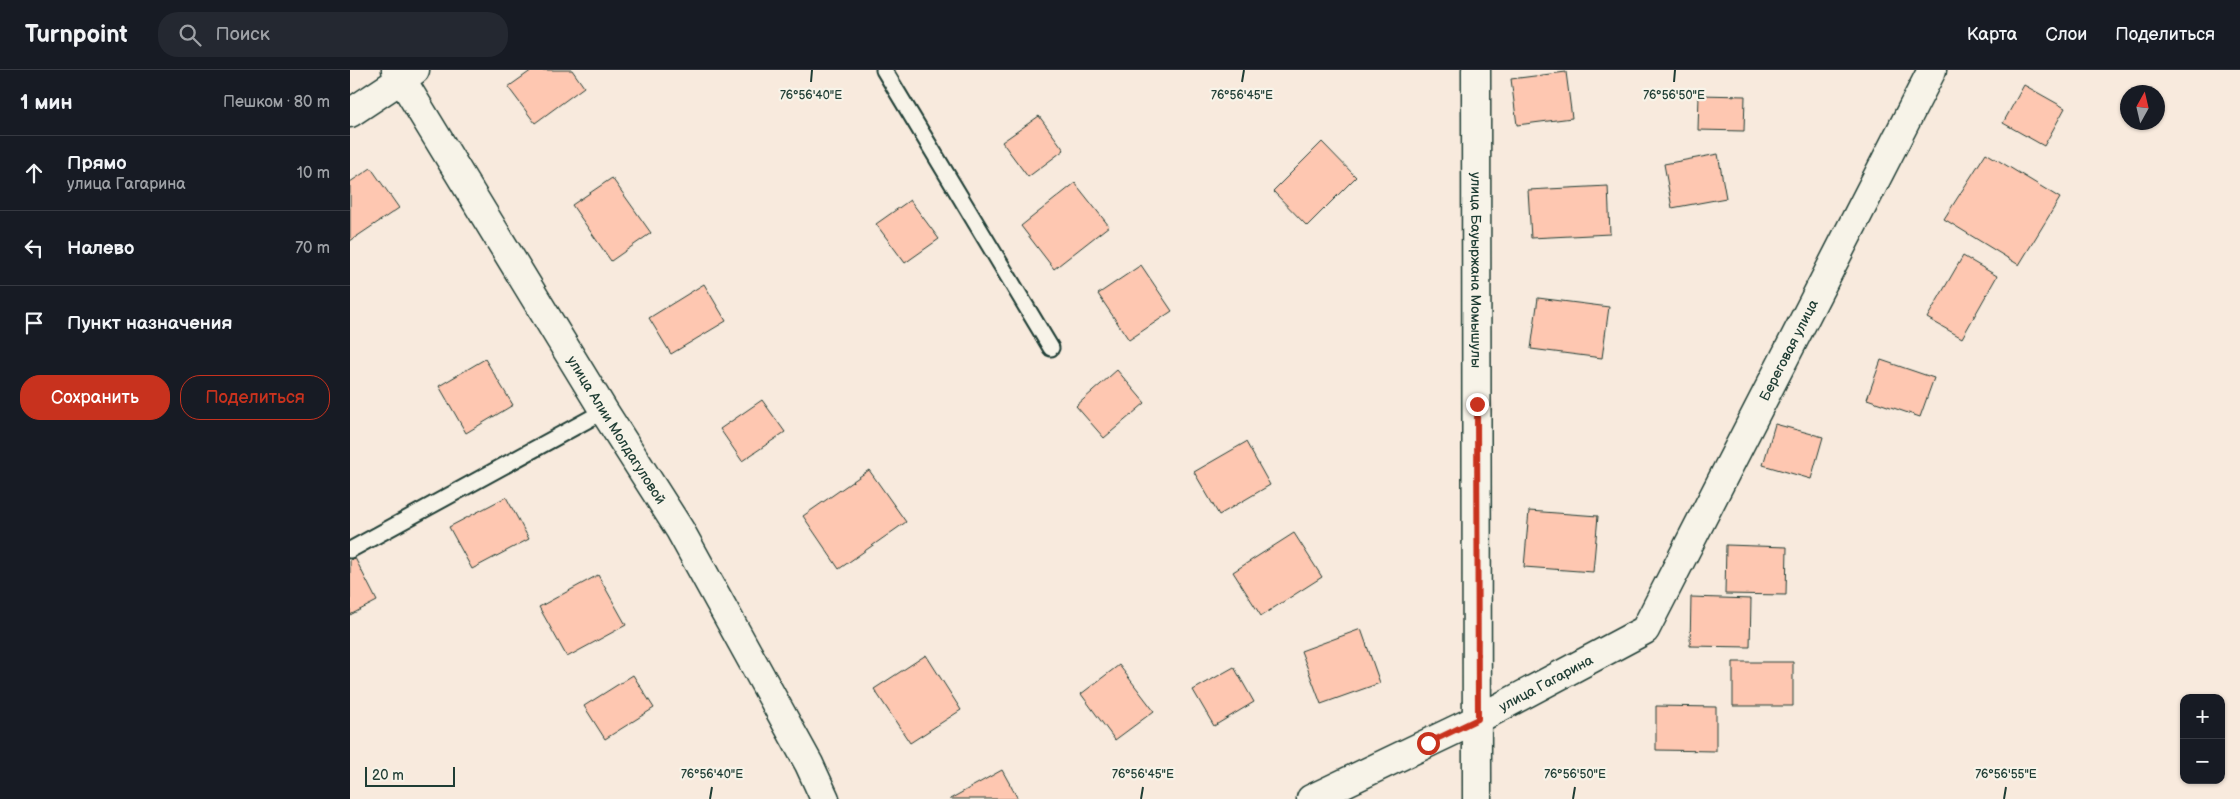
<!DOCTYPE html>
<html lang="ru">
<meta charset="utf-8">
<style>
body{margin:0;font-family:"Balsamiq Sans",sans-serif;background:#242831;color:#f1f3f6}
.controls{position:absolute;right:15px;bottom:15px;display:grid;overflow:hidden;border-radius:10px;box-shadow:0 1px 4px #0004}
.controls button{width:45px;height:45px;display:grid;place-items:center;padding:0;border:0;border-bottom:1px solid #363941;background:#171b24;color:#f1f3f6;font:25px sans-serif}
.compass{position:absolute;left:1770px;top:15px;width:45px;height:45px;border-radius:50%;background:#171b24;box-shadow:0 1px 4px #0004;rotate:8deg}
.scale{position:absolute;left:15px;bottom:12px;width:90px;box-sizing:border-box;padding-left:5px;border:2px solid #1f3d34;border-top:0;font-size:14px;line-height:18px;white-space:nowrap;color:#1f3d34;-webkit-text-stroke:4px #f7f3e8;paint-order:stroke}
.stop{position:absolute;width:15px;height:15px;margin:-11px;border:4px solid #c8321e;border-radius:50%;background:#fff}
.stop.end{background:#c8321e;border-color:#fff;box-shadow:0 1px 5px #0008}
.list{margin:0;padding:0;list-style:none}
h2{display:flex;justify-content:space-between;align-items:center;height:65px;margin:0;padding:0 20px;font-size:21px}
h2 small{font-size:16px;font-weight:400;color:#9ea1a6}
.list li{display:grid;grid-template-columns:32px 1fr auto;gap:15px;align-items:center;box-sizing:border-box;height:75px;padding:0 20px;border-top:1px solid #363941}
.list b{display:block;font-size:19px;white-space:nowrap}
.list p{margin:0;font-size:16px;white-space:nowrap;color:#9ea1a6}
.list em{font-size:16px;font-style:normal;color:#9ea1a6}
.actions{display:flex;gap:10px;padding:15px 20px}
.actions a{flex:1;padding:11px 0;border:1px solid #c8321e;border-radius:20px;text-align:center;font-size:18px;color:#c8321e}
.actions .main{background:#c8321e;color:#fff}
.icon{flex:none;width:28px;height:28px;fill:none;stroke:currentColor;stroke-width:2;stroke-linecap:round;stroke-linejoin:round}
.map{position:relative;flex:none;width:1890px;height:729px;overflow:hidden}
header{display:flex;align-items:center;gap:30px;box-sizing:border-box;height:70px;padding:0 25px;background:#171b24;border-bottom:1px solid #363941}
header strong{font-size:24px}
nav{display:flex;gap:28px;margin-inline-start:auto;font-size:18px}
.search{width:350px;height:45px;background:#242831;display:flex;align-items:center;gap:12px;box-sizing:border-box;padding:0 18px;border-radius:20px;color:#9ea1a6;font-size:19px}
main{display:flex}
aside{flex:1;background:#171b24}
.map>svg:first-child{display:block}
</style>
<header>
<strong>Turnpoint</strong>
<div class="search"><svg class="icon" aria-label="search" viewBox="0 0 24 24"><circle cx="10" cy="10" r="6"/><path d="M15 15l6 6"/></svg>Поиск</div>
<nav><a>Карта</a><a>Слои</a><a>Поделиться</a></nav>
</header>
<main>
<aside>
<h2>1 мин<small>Пешком · 80 m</small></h2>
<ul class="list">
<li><svg class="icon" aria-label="ahead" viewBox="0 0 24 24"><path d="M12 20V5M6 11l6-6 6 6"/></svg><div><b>Прямо</b><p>улица Гагарина</p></div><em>10 m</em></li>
<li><svg class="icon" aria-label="left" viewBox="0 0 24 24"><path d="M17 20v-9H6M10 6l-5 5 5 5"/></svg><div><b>Налево</b></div><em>70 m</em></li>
<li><svg class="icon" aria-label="arrive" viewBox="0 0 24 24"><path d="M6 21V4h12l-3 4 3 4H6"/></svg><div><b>Пункт назначения</b></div></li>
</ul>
<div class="actions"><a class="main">Сохранить</a><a>Поделиться</a></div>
</aside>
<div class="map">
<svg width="1890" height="729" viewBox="0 0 1890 729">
<rect width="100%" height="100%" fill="#f8eadd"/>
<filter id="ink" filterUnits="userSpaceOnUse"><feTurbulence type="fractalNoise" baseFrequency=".02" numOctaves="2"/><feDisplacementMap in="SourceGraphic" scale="10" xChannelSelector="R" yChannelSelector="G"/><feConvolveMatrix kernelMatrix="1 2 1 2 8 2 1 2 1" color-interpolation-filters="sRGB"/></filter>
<g filter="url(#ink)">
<path fill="#fec7b1" stroke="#1f3d34" d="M 182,0 L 222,0 L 234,17 L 185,53 L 158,17 Z
M 1216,2 L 1222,48 L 1167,55 L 1161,9 Z
M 1674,15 L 1715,38 L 1694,76 L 1653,53 Z
M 1349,25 L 1395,26 L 1394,61 L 1348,60 Z
M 689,46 L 714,80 L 678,107 L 652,72 Z
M 972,72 L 1006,107 L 957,156 L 923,121 Z
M 1636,83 L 1710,128 L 1669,195 L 1594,149 Z
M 1368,84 L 1376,128 L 1322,138 L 1314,94 Z
M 21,98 L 49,138 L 0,171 L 0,112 Z
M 262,108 L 301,163 L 261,191 L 222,135 Z
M 725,113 L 759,156 L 704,199 L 671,156 Z
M 1258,116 L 1260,164 L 1181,168 L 1178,120 Z
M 560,130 L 589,169 L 555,193 L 526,154 Z
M 1613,186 L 1647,206 L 1612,268 L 1577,248 Z
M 791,195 L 822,241 L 779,270 L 748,224 Z
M 354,214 L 376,251 L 321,284 L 299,248 Z
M 1188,228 L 1259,237 L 1252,288 L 1181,279 Z
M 135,289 L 163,335 L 116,363 L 89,316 Z
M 1531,290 L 1584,308 L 1570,347 L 1517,329 Z
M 767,300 L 795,333 L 754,368 L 726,336 Z
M 412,330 L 435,362 L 392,391 L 370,359 Z
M 1425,354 L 1473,367 L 1461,409 L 1413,395 Z
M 896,372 L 920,415 L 869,445 L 844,402 Z
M 519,400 L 556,452 L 489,499 L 453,446 Z
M 156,427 L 179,469 L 122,499 L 99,457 Z
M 1179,441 L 1248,446 L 1243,502 L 1174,497 Z
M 944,463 L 972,507 L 911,546 L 883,502 Z
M 1376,475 L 1437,477 L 1436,525 L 1375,524 Z
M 5,488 L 27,531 L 0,545 L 0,490 Z
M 248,505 L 276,555 L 217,587 L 189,537 Z
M 1341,527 L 1401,529 L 1400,577 L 1340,576 Z
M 1011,559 L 1030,613 L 971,634 L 951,581 Z
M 576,585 L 611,640 L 560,673 L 524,619 Z
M 1383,592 L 1443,592 L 1443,636 L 1383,636 Z
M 769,595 L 804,641 L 765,670 L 731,624 Z
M 884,597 L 904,632 L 864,656 L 843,620 Z
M 283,605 L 304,638 L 255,669 L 234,636 Z
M 1306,636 L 1366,637 L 1366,681 L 1306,680 Z
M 652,700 L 668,729 L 600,729 Z"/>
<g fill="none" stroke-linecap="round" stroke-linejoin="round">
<defs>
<path id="lane" d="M 534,0 L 701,278
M 0,480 L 254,341"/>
<g id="street">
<path id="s1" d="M 46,0 L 254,341 L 330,460 L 459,694 L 475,729"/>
<path id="s2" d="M 1126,0 L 1127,729"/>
<path d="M 0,43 L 65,0"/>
<path id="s3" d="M 961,729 L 1128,649 L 1295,560 L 1582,0"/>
</g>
</defs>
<use href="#lane" stroke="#1f3d34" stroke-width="19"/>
<use href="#street" stroke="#1f3d34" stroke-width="31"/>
<use href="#lane" stroke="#f7f3e8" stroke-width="15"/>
<use href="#street" stroke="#f7f3e8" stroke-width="28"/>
</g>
</g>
<g fill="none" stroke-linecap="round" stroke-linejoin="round" filter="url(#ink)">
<path stroke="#c8321e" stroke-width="6" d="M 1078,673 L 1128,649 L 1127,334"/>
</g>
<path fill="none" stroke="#1f3d34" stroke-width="2" d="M 461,12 L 462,0M 892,12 L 894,0M 1324,12 L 1325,0M 360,729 L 362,717M 791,729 L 793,717M 1223,729 L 1225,717M 1654,729 L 1656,717"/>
<g text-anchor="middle" stroke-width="4.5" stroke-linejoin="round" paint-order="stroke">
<g font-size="14" fill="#1f3d34" stroke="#f7f3e8">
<text dy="5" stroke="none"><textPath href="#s2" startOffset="200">улица Бауыржана Момышулы</textPath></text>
<text dy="5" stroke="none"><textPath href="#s3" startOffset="689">Береговая улица</textPath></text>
<text dy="5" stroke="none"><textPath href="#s1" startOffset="422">улица Алии Молдагуловой</textPath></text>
<text dy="5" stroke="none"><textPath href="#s3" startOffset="262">улица Гагарина</textPath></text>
</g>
</g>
<g font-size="12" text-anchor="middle" fill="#1f3d34" stroke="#f7f3e8" stroke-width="4.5" stroke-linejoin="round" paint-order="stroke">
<text x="461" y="29">76°56'40"E</text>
<text x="892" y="29">76°56'45"E</text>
<text x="1324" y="29">76°56'50"E</text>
<text x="362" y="708">76°56'40"E</text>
<text x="793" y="708">76°56'45"E</text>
<text x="1225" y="708">76°56'50"E</text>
<text x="1656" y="708">76°56'55"E</text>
</g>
</svg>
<div class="controls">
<button>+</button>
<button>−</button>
</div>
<svg class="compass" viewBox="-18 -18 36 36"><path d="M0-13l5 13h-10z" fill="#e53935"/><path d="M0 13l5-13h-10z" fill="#9ea1a6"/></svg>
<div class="scale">20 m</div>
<div class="stop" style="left:1078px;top:673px"></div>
<div class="stop end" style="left:1127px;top:334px"></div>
</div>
</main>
